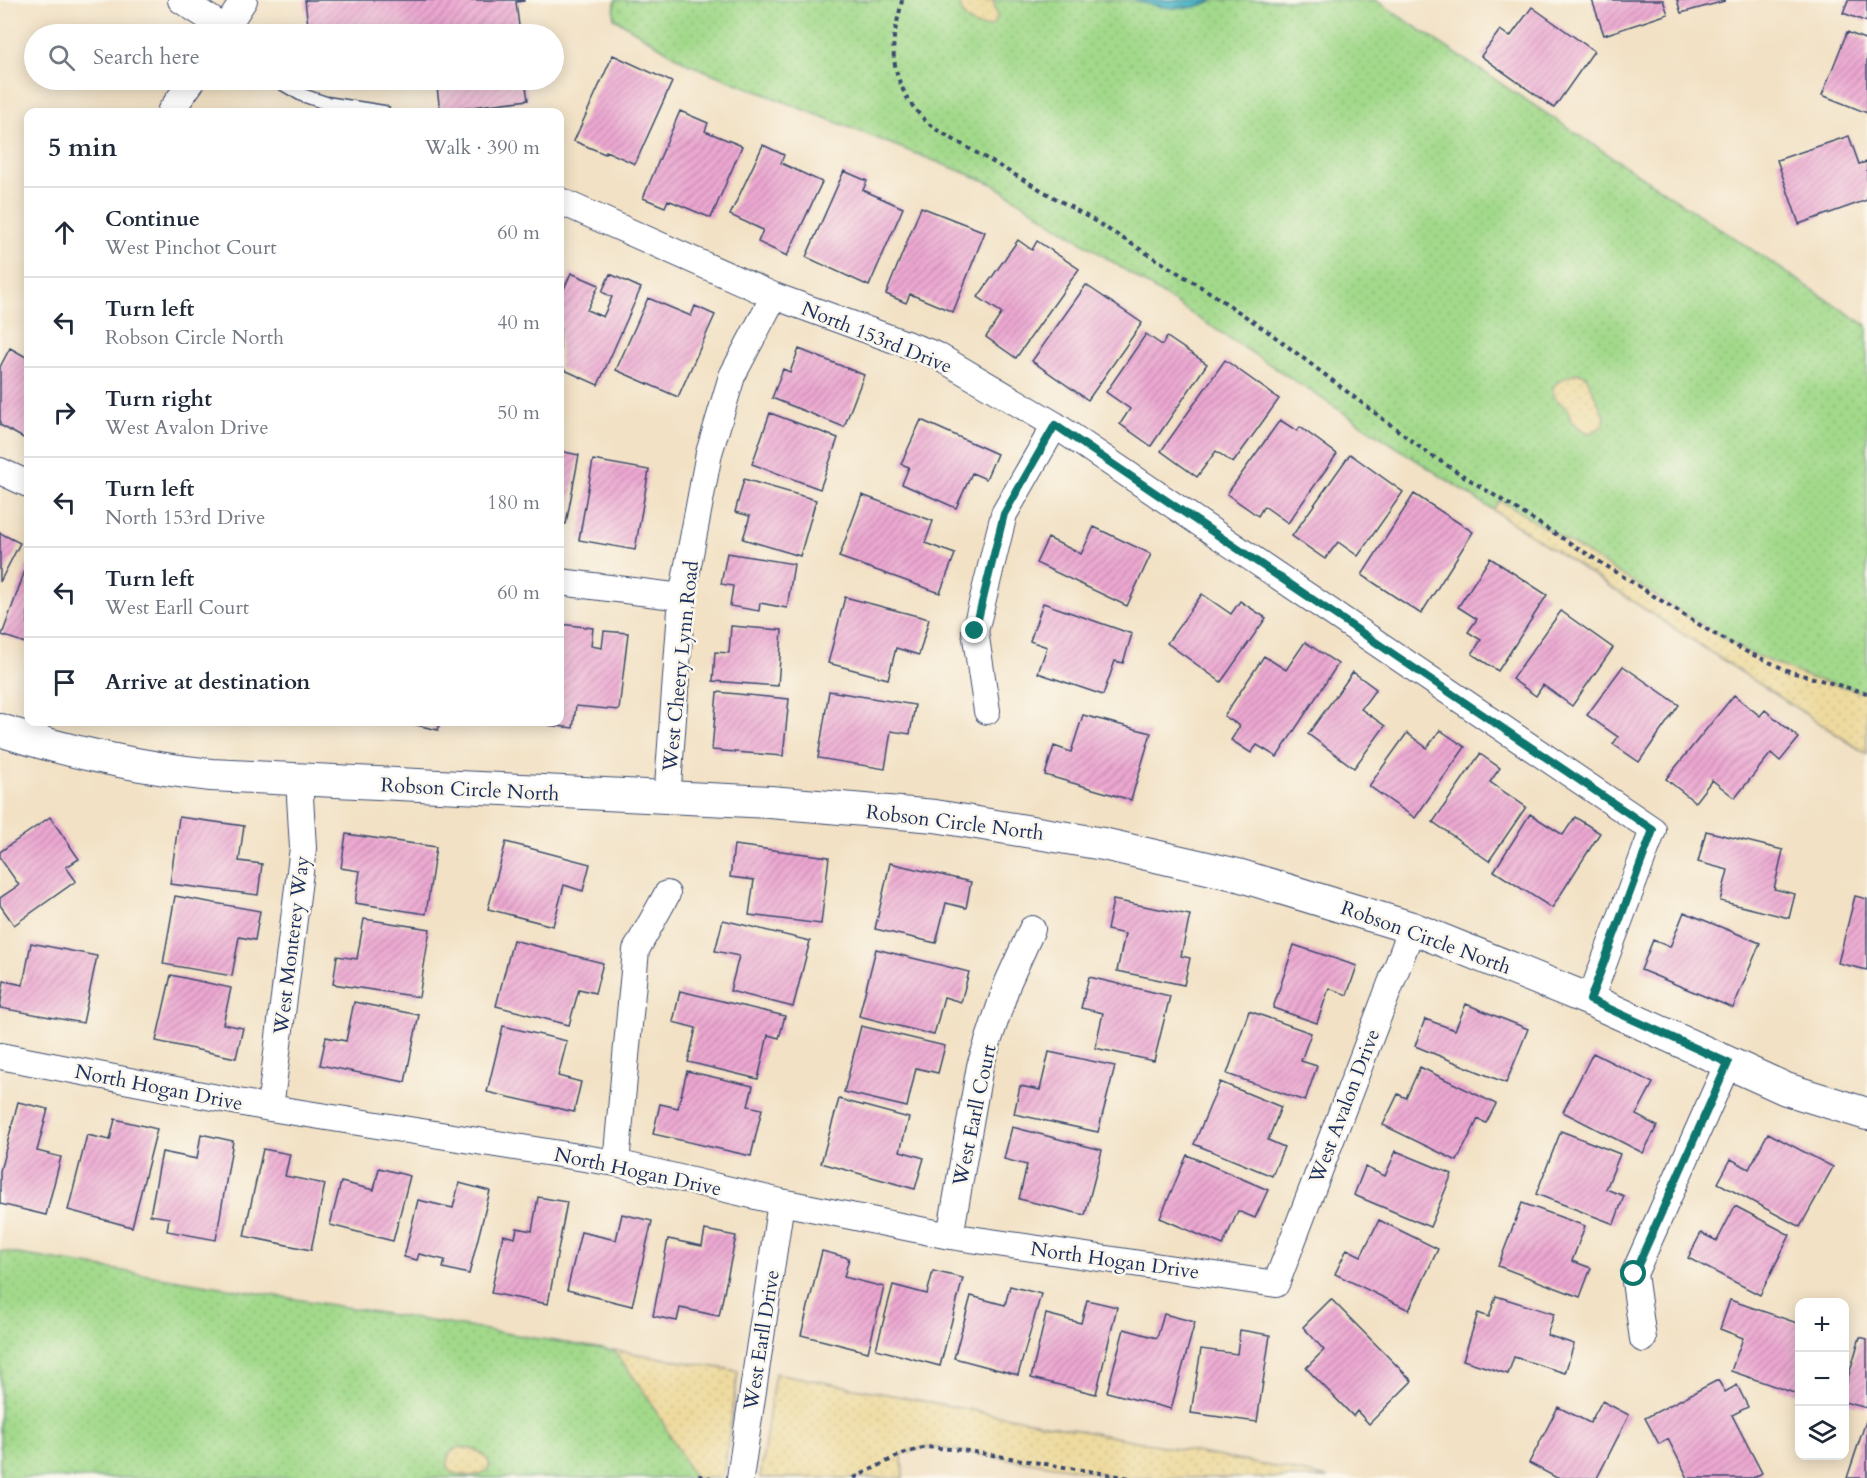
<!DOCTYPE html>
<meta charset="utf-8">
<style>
body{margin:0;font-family:Cardo,serif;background:#f6f6f7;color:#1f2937}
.controls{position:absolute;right:18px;bottom:18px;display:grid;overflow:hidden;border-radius:12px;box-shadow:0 3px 15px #0003}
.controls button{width:54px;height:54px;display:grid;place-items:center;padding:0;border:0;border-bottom:2px solid #e0e1e3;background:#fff;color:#1f2937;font:30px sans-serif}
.stop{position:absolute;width:18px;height:18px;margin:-14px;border:4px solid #0f766e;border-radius:50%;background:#fff}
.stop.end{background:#0f766e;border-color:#fff;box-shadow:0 2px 6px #0008}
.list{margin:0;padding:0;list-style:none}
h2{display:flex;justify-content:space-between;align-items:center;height:78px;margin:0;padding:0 24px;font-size:26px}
h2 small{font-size:20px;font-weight:400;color:#747a83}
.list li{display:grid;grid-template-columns:39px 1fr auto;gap:18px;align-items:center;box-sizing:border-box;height:90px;padding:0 24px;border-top:2px solid #e0e1e3}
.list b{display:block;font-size:22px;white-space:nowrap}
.list p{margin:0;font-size:20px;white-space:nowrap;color:#747a83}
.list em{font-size:20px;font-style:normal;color:#747a83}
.icon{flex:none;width:33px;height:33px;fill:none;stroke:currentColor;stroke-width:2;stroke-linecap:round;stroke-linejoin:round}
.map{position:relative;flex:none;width:1867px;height:1478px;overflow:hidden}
.search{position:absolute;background:#fff;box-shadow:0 3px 15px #0003;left:24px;top:24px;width:540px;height:66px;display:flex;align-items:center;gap:15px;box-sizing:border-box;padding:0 21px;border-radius:33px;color:#747a83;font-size:22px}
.panel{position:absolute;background:#fff;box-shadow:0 3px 15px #0003;left:24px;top:108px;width:540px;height:618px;border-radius:12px}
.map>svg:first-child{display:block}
</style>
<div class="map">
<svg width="1867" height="1478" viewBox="0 0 1867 1478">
<defs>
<pattern id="grass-dots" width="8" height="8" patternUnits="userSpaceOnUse" patternTransform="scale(1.5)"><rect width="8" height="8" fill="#a2d98a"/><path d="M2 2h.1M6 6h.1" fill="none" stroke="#8bbb7a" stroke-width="1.8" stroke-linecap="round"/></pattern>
<pattern id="sand-dots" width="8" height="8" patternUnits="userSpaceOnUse" patternTransform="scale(1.5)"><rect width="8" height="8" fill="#eeda9e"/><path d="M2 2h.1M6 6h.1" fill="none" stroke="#ccbb8a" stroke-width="1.8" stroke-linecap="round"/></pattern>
<pattern id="water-waves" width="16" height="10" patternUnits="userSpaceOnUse" patternTransform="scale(1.5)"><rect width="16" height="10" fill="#4ab7c6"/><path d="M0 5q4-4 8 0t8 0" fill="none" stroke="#3d95a4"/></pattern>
<pattern id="building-hatch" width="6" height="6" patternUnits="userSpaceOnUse" patternTransform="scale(1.5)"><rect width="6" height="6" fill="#eda8d1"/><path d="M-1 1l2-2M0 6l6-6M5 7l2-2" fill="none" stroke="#bf89ad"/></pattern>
</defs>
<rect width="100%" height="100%" fill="#fbf7ec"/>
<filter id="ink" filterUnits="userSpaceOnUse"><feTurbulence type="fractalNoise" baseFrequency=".0167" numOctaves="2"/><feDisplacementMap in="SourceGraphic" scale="12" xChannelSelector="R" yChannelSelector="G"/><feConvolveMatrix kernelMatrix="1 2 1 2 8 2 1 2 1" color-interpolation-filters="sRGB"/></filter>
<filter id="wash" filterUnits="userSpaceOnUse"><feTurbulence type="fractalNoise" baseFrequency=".008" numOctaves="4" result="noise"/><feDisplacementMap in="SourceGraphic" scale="24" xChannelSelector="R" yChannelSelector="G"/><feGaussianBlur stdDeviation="1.35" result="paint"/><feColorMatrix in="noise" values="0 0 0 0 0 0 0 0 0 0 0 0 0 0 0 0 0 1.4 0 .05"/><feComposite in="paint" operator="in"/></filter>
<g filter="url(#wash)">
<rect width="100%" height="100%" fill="#f2e1c4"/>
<path fill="url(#grass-dots)" stroke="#5e8474" stroke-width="1.5" d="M 615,0 L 1375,0 L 1867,326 L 1867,754 L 993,184 L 688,64 L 614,18 Z
M 0,1251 L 738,1371 L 723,1478 L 0,1478 Z"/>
<path fill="url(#sand-dots)" stroke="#84847e" stroke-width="1.5" d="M 959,0 L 993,0 C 994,5 997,10 997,15 C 997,32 974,28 966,19 C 962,13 960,7 959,0 Z
M 1576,373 L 1583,374 L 1587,378 L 1605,418 L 1603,426 L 1591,433 L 1584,431 L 1571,421 L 1568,410 L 1553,396 C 1550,381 1565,379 1576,373 Z
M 1500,500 L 1745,651 L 1810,678 L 1867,693 L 1867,754 L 1493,510 Z
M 614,1350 L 738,1371 L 723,1478 L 690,1478 L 693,1476 L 651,1402 Z
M 775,1373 L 1301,1472 L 1329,1478 L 1104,1478 L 1105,1474 L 940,1448 L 926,1447 L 902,1454 L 903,1478 L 760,1478 Z
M 461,1447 C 474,1449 485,1451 490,1465 C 485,1478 462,1478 450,1471 C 445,1460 448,1450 461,1447 Z"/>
<path fill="url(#water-waves)" stroke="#327392" stroke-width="1.5" d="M 1134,0 L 1214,0 C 1190,13 1159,8 1134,0 Z"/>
<g id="blocks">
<path fill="url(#building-hatch)" d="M 305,0 L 524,0 L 524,1 L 516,2 L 520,34 L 309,34 Z
M 1592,0 L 1663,0 L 1668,14 L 1604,35 Z
M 1677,0 L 1725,0 L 1725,1 L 1681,13 Z
M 1848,0 L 1867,0 L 1867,22 L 1843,13 Z
M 1532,7 L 1594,51 L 1554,108 L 1481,56 L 1500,30 L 1510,37 Z
M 1847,32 L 1867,40 L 1867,113 L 1822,95 Z
M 613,55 L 672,82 L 635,164 L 606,151 L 605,154 L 574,141 Z
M 330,80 L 382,80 L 382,81 L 330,87 Z
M 436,80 L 525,80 L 528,100 L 440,111 Z
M 680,111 L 708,123 L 705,131 L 742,146 L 711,218 L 668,200 L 665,207 L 643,198 Z
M 1849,136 L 1859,164 L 1867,162 L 1867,200 L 1799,224 L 1777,160 Z
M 763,145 L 784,155 L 781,163 L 822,182 L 787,256 L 758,242 L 763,230 L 730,215 Z
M 844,171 L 867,181 L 863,190 L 903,208 L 869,286 L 806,257 Z
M 921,207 L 985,232 L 953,312 L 910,294 L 906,303 L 886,294 Z
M 1018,240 L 1032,250 L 1037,241 L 1079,269 L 1016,358 L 986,337 L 1002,313 L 978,297 Z
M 571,273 L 599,285 L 587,310 L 603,317 L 612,297 L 602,292 L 610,274 L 641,288 L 598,385 L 560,368 L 560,298 Z
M 1086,285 L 1142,323 L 1088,400 L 1032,361 Z
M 648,298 L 691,316 L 695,306 L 715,315 L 678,397 L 616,370 Z
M 1146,334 L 1162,345 L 1167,337 L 1207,364 L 1151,446 L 1120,424 L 1130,409 L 1106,392 Z
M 10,348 L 28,358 L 28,433 L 25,439 L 0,425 L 0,367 Z
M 799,349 L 864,375 L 844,427 L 772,398 L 783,369 L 790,372 Z
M 1225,360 L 1279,399 L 1233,463 L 1216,451 L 1197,477 L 1161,451 Z
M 770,413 L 838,438 L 820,489 L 752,464 Z
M 921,420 L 997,454 L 986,479 L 972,473 L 956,508 L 902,484 L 909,467 L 901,464 Z
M 1280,420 L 1297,431 L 1300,427 L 1337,454 L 1288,523 L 1264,506 L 1258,516 L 1227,494 Z
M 560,451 L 579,455 L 566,524 L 560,523 Z
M 1350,454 L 1403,492 L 1358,556 L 1338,542 L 1325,559 L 1292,536 Z
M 593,460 L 649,470 L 635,550 L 579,540 Z
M 744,479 L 816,500 L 800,556 L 743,539 L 750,516 L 735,512 Z
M 1414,494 L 1473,532 L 1421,614 L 1362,575 Z
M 862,495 L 933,521 L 925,543 L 955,554 L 940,593 L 839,557 Z
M 1094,527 L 1151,554 L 1127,606 L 1036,563 L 1048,538 L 1081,554 Z
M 0,533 L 20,543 L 0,582 Z
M 727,553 L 794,564 L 787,608 L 760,603 L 759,611 L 730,606 L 733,586 L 721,584 Z
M 1490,558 L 1547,595 L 1498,671 L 1472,654 L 1481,640 L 1468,632 L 1477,619 L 1458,607 Z
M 28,562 L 28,644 L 2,635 Z
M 1202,594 L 1231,614 L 1240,601 L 1266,618 L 1221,682 L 1167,643 Z
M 845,597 L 929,619 L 919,655 L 896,648 L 888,679 L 828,663 Z
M 1043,603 L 1132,634 L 1123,663 L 1115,661 L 1103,695 L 1038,673 L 1047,647 L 1030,641 Z
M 1561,611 L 1613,648 L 1572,706 L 1543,685 L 1536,696 L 1512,679 Z
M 560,624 L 593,628 L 591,646 L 602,648 L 604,631 L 628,633 L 619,710 L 576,706 L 573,728 L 548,725 L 548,722 L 560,722 Z
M 731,626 L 782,630 L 778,686 L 713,681 L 715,652 L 729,653 Z
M 1305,642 L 1338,664 L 1277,757 L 1257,745 L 1251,753 L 1231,740 L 1240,726 L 1224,716 L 1264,656 L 1286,670 Z
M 1623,666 L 1679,705 L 1639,762 L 1613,744 L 1618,737 L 1587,715 Z
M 1353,672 L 1376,689 L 1361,709 L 1385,726 L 1354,768 L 1308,734 Z
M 829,691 L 915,705 L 910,734 L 891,731 L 885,769 L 818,758 Z
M 717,692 L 789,699 L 783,756 L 712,750 Z
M 1734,695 L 1760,716 L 1765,710 L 1799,738 L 1780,761 L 1771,753 L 1735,798 L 1712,780 L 1695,802 L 1666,779 Z
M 1083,715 L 1151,733 L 1131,800 L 1045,775 L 1054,746 L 1071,752 Z
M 404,722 L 440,722 L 438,730 Z
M 1440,730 L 1465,747 L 1415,818 L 1369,786 L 1407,733 L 1427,748 Z
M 1480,754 L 1500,768 L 1490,782 L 1526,807 L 1489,861 L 1433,822 Z
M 1530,814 L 1563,835 L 1575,817 L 1600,833 L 1552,908 L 1494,871 Z
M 50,817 L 79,859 L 66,867 L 76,881 L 14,925 L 0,905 L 0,898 L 19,885 L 0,858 L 0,852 Z
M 179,817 L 244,826 L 239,861 L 262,864 L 258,895 L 170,884 Z
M 1706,831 L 1783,850 L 1774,889 L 1795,894 L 1789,918 L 1720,901 L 1728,870 L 1698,862 Z
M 346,834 L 436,847 L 426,914 L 355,903 L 360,871 L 341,868 Z
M 506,842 L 590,864 L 583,891 L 564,885 L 553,926 L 488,909 Z
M 734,845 L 829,857 L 821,924 L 749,915 L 754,880 L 730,877 Z
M 890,863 L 971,882 L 966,908 L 946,903 L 936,943 L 875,929 Z
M 175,896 L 260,911 L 255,940 L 239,937 L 232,976 L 163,964 Z
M 1855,896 L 1867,899 L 1867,970 L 1838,963 Z
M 1113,900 L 1190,915 L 1181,956 L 1190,958 L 1184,985 L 1117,971 L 1125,934 L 1107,930 Z
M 1684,912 L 1760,943 L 1733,1008 L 1641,970 L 1653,940 L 1670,947 Z
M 364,919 L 430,929 L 419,997 L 333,984 L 337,956 L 357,959 Z
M 723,920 L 810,941 L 793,1007 L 730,991 L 739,956 L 715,951 Z
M 513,940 L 603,963 L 595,993 L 579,989 L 569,1025 L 496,1006 Z
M 31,943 L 97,956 L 83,1023 L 0,1008 L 4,981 L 23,985 Z
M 1294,945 L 1357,966 L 1347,995 L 1329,988 L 1317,1023 L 1273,1008 Z
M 876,949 L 969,972 L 961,1002 L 944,997 L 934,1035 L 859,1016 Z
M 171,975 L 231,988 L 223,1024 L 243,1028 L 236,1058 L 156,1041 Z
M 1089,977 L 1170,996 L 1154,1061 L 1095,1048 L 1103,1013 L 1081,1008 Z
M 680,991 L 785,1016 L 779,1038 L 768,1035 L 758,1079 L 688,1062 L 696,1028 L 673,1022 Z
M 354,1002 L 419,1015 L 405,1082 L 320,1065 L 326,1037 L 346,1041 Z
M 1466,1004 L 1528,1029 L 1506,1083 L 1415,1046 L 1425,1019 L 1455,1030 Z
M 1249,1011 L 1311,1033 L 1301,1061 L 1317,1066 L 1305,1101 L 1227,1074 Z
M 503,1026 L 567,1041 L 558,1076 L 581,1082 L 574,1112 L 487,1092 Z
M 861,1026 L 945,1046 L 938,1073 L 916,1068 L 907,1107 L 844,1092 Z
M 1049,1052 L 1115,1066 L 1098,1132 L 1014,1114 L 1020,1086 L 1040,1090 Z
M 1593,1053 L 1653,1083 L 1636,1115 L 1657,1126 L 1643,1153 L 1563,1112 Z
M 1420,1067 L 1496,1104 L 1486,1123 L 1478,1119 L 1457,1161 L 1383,1125 L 1398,1094 L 1406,1098 Z
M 687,1071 L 753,1086 L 748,1106 L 762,1109 L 751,1156 L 653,1134 L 660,1104 L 678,1108 Z
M 1220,1082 L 1281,1107 L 1268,1140 L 1284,1147 L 1272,1176 L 1194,1144 Z
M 839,1099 L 909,1118 L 900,1151 L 924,1158 L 915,1189 L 821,1163 Z
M 18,1102 L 48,1109 L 37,1151 L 61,1157 L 46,1215 L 0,1204 L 0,1171 Z
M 115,1119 L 157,1129 L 132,1227 L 68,1210 L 87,1135 L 110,1140 Z
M 1012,1127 L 1102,1150 L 1085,1215 L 1019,1199 L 1027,1165 L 1004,1159 Z
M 1561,1131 L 1620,1154 L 1606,1189 L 1624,1196 L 1614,1224 L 1536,1194 Z
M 1768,1133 L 1833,1167 L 1800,1227 L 1718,1183 L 1731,1159 L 1749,1169 Z
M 201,1134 L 233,1141 L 216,1240 L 167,1231 L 169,1218 L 150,1215 L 162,1152 L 197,1159 Z
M 263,1149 L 290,1154 L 285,1176 L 325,1184 L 311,1250 L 244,1236 Z
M 1396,1151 L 1452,1174 L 1430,1227 L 1354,1195 L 1365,1167 L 1385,1176 Z
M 1187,1155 L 1268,1190 L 1255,1218 L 1238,1211 L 1223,1245 L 1160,1218 Z
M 379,1168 L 410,1176 L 393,1241 L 330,1225 L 341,1182 L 374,1190 Z
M 459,1183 L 490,1191 L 469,1274 L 443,1268 L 445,1260 L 419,1254 L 417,1260 L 404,1257 L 418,1200 L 453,1208 Z
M 538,1197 L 567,1202 L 548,1304 L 491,1293 L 503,1235 L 515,1238 L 517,1228 L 532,1231 Z
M 1522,1203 L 1585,1226 L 1572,1261 L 1591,1268 L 1580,1297 L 1498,1266 Z
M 1735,1206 L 1790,1235 L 1760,1295 L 1688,1258 L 1701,1233 L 1717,1241 Z
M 622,1214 L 652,1221 L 632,1306 L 567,1290 L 581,1232 L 616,1240 Z
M 1379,1220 L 1438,1249 L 1409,1310 L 1335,1274 L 1347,1249 L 1361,1256 Z
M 705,1230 L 736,1236 L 719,1316 L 680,1308 L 677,1321 L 653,1316 L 668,1239 L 702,1246 Z
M 822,1251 L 849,1258 L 844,1277 L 884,1287 L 868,1352 L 801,1335 Z
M 933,1271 L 963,1278 L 940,1366 L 876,1349 L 893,1285 L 927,1294 Z
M 1010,1286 L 1041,1294 L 1018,1375 L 954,1358 L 971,1296 L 1005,1305 Z
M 1496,1296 L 1554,1314 L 1547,1335 L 1574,1344 L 1565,1373 L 1514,1357 L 1508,1374 L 1463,1360 L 1478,1313 L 1489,1317 Z
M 1331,1299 L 1412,1381 L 1369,1424 L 1357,1411 L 1353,1416 L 1306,1368 L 1324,1350 L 1303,1327 Z
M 1087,1300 L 1117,1307 L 1096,1394 L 1031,1378 L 1046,1314 L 1081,1323 Z
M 1730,1300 L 1800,1324 L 1800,1386 L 1797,1394 L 1731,1371 L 1743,1338 L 1720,1329 Z
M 1164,1314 L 1195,1322 L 1171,1409 L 1107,1392 L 1124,1329 L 1157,1338 Z
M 1240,1330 L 1270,1335 L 1257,1422 L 1191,1413 L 1201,1349 L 1237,1354 Z
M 1860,1337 L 1867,1339 L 1867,1408 L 1844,1402 L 1844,1391 Z
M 1718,1380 L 1725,1392 L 1737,1385 L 1748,1407 L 1732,1415 L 1762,1473 L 1753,1478 L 1688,1478 L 1668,1439 L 1659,1444 L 1645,1418 Z
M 1602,1401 L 1629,1415 L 1597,1478 L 1557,1478 L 1529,1463 L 1558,1407 L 1590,1423 Z
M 1867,1418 L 1867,1478 L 1847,1478 Z"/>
</g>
</g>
<g filter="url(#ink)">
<use href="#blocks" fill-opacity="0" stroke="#3b4a6d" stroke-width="1.5"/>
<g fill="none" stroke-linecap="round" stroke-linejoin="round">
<defs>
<path id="service" d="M 276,80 L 302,95 L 326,103 L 384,112
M 487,112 L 492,112"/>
<path id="minor" d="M 181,0 L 226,29
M 222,34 L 244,0
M 170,112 L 193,80
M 560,201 L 774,296 L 936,355 L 1055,425 L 1653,830 L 1590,1000
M 0,471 L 28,484
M 560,582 L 682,597
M 987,711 L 975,631 L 1004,514 L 1055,425
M 667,799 L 682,597 L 709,453 L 732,376 L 774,296
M 0,1056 L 270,1108 L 616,1163 L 781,1202 L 950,1236 L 1276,1284 L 1412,928
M 270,1108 L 303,848 L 299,780
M 616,1163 L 636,950 L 667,894
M 950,1236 L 980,1066 L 1008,982 L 1032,929
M 1643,1339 L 1634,1274 L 1728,1063
M 740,1478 L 781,1202"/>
<path id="tertiary" d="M 0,730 C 71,753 137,767 211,775 L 770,802 L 935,816 L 1103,844 L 1238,875 L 1412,928 L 1590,1000 L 1786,1089 L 1867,1114"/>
</defs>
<use href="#service" stroke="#3b4a6d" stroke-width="15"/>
<use href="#minor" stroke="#3b4a6d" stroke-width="28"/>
<use href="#tertiary" stroke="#3b4a6d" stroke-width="34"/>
<path stroke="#3b4a6d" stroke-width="4" stroke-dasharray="4.5 4.5" stroke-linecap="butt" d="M 902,0 C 900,12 896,24 894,37 C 890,73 907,109 937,130 L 1093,220 L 1214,295 L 1270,333 L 1429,454 L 1711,632 L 1745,651 L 1791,672 L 1867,693
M 690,1478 L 699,1476 L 711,1478
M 854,1478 L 902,1454 L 926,1447 L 962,1450 L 1130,1478"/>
<use href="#service" stroke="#fff" stroke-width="12"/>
<use href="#minor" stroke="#fff" stroke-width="26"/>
<use href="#tertiary" stroke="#fff" stroke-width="32"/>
</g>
</g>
<g fill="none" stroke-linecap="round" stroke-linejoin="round" filter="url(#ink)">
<path stroke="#0f766e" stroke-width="8" d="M 975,631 L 1004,514 L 1055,425 L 1653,830 L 1590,1000 L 1728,1063 L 1634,1274"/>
</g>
<g text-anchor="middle" stroke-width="5" stroke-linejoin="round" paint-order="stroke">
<g font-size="20" fill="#1b2f5e" stroke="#fbf7ec">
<text transform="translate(877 337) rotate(22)" y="7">North 153rd Drive</text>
<text transform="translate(680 666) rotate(-84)" y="7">West Cheery Lynn Road</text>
<text transform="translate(470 789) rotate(3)" y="7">Robson Circle North</text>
<text transform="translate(955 822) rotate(7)" y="7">Robson Circle North</text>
<text transform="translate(1426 937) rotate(20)" y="7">Robson Circle North</text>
<text transform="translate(291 945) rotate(-83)" y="7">West Monterey Way</text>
<text transform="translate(159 1087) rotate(11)" y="7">North Hogan Drive</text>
<text transform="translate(1344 1106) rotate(-69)" y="7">West Avalon Drive</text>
<text transform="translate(974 1115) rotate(-78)" y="7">West Earll Court</text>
<text transform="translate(638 1171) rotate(12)" y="7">North Hogan Drive</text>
<text transform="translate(1115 1260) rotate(8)" y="7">North Hogan Drive</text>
<text transform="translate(761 1340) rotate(-81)" y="7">West Earll Drive</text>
</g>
</g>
</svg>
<div class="controls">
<button>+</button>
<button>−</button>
<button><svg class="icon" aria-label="layers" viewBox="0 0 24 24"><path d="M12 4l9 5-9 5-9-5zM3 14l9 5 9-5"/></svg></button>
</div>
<div class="stop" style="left:1634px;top:1274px"></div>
<div class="stop end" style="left:975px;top:631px"></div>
<div class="search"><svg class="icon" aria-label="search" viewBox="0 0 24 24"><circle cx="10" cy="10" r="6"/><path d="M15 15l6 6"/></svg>Search here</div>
<section class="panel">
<h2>5 min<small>Walk · 390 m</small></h2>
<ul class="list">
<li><svg class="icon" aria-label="ahead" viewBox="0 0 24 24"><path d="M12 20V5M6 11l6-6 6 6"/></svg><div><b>Continue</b><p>West Pinchot Court</p></div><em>60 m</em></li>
<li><svg class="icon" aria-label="left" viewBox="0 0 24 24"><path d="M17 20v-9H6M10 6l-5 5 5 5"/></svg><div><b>Turn left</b><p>Robson Circle North</p></div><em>40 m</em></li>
<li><svg class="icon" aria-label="right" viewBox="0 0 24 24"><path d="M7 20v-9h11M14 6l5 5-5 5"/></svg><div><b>Turn right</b><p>West Avalon Drive</p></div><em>50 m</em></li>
<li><svg class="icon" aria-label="left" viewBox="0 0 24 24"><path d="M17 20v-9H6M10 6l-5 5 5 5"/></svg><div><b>Turn left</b><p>North 153rd Drive</p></div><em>180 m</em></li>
<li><svg class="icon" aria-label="left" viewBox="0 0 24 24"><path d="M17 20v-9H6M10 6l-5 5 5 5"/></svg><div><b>Turn left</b><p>West Earll Court</p></div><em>60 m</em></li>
<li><svg class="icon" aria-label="arrive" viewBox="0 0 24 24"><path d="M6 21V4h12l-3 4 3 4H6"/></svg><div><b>Arrive at destination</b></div></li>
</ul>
</section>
</div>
